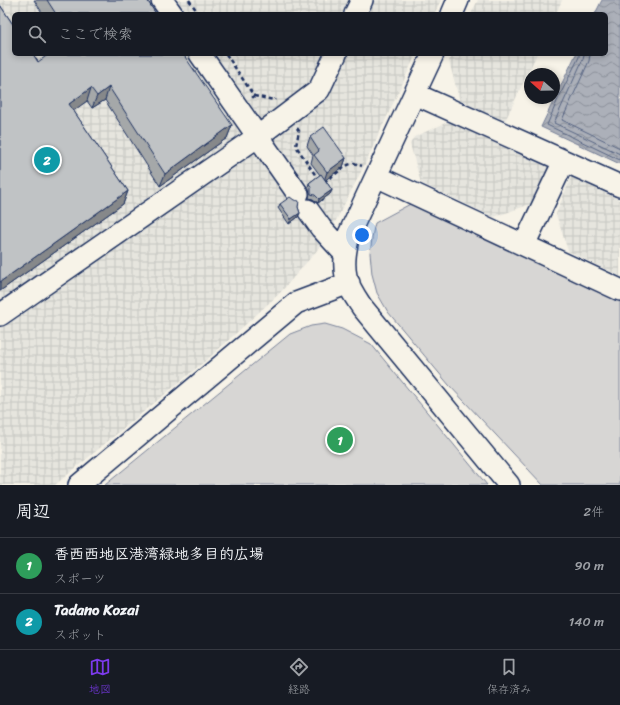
<!DOCTYPE html>
<html lang="ja">
<meta charset="utf-8">
<style>
body{margin:0;font-family:Sriracha,"Klee One",sans-serif;background:#20242c;color:#f1f3f6}
.compass{position:absolute;left:524px;top:68px;width:36px;height:36px;border-radius:50%;background:#171b24;box-shadow:0 2px 6px #0003;rotate:290deg}
.you{position:absolute;left:362px;top:235px;width:14px;height:14px;margin:-10px;border:3px solid #fff;border-radius:50%;background:#1a73e8;box-shadow:0 0 0 6px #1a73e833}
.badge{display:grid;place-items:center;width:26px;height:26px;border-radius:50%;background:#7c3aed;color:#fff;font-size:13px;font-weight:700}
.pin{position:absolute;translate:-50% -50%;border:2px solid #fff;box-shadow:0 1px 4px #0006}
.list{margin:0;padding:0;list-style:none}
h2{display:flex;justify-content:space-between;align-items:center;height:52px;margin:0;padding:0 16px;font-size:17px}
h2 small{font-size:13px;font-weight:400;color:#9ea1a6}
.list li{display:grid;grid-template-columns:26px 1fr auto;gap:12px;align-items:center;box-sizing:border-box;height:56px;padding:0 16px;border-top:1px solid #363941}
.list b{display:block;font-size:15px;white-space:nowrap}
.list p{margin:0;font-size:13px;white-space:nowrap;color:#9ea1a6}
.list em{font-size:13px;font-style:normal;color:#9ea1a6}
.icon{flex:none;width:22px;height:22px;fill:none;stroke:currentColor;stroke-width:2;stroke-linecap:round;stroke-linejoin:round}
.map{position:relative;flex:none;width:620px;height:485px;overflow:hidden}
.search{position:absolute;background:#171b24;box-shadow:0 2px 6px #0003;left:12px;right:12px;top:12px;height:44px;display:flex;align-items:center;gap:10px;box-sizing:border-box;padding:0 14px;border-radius:6px;color:#9ea1a6;font-size:15px}
.sheet{height:164px;background:#171b24}
nav{display:flex;justify-content:space-around;align-items:center;box-sizing:border-box;height:56px;border-top:1px solid #363941;background:#171b24;font-size:11px;color:#9ea1a6}
nav a{display:grid;justify-items:center;gap:2px}
nav .on{color:#7c3aed}
.map>svg:first-child{display:block}
</style>
<div class="map">
<svg width="620" height="485" viewBox="0 0 620 485">
<defs>
<pattern id="industrial-grid" width="8" height="8" patternUnits="userSpaceOnUse"><rect width="8" height="8" fill="#e6e5de"/><path d="M0 4h8M4 0v8" fill="none" stroke="#c5c5c1"/></pattern>
<pattern id="water-waves" width="16" height="10" patternUnits="userSpaceOnUse"><rect width="16" height="10" fill="#acb0b9"/><path d="M0 5q4-4 8 0t8 0" fill="none" stroke="#8b909a"/></pattern>
</defs>
<rect width="100%" height="100%" fill="#f7f3e8"/>
<filter id="ink" filterUnits="userSpaceOnUse"><feTurbulence type="fractalNoise" baseFrequency=".025" numOctaves="2"/><feDisplacementMap in="SourceGraphic" scale="8" xChannelSelector="R" yChannelSelector="G"/><feConvolveMatrix kernelMatrix="1 2 1 2 8 2 1 2 1" color-interpolation-filters="sRGB"/></filter>
<g filter="url(#ink)">
<path fill="url(#industrial-grid)" d="M 0,0 L 441,0 L 434,14 L 14,14 L 14,54 L 416,54 L 365,164 L 326,240 L 280,293 L 210,357 L 55,485 L 0,485 Z
M 478,0 L 562,0 L 556,14 L 471,14 Z
M 452,54 L 537,54 L 504,123 L 460,102 L 449,61 Z
M 450,121 L 551,168 L 534,203 L 494,217 L 421,183 L 410,144 L 414,137 Z
M 571,177 L 620,200 L 620,276 L 568,251 L 556,214 Z"/>
<path fill="#d7d6d4" stroke="#798299" d="M 414,202 L 620,299 L 620,485 L 543,485 L 449,385 L 388,312 L 377,293 L 372,274 L 370,253 L 373,232 L 375,223 Z
M 325,324 L 342,329 L 371,344 L 487,485 L 105,485 L 290,334 L 311,326 Z"/>
<path fill="url(#water-waves)" stroke="#727c95" d="M 602,0 L 620,0 L 620,164 L 541,127 L 576,54 L 606,54 L 606,14 L 595,14 Z"/>
<g fill="none" stroke-linecap="round" stroke-linejoin="round">
<path stroke="#556382" stroke-width="1" d="M 579,54 L 579,57 L 558,99 L 547,125 L 620,160
M 584,54 L 583,59 L 554,123 L 620,154
M 590,54 L 589,61 L 562,120 L 620,148"/>
<defs>
<path id="minor" d="M 162,0 L 172,14
M 355,14 L 362,0
M 452,14 L 458,0
M 200,54 L 298,194
M 433,54 L 349,234 C 346,248 343,262 346,276 C 348,287 356,298 362,307 L 509,485
M 415,94 L 620,186
M 376,176 L 620,290
M 308,210 L 321,228 L 345,254
M 524,245 L 564,161
M 0,315 L 257,137 L 319,90 L 336,54
M 79,485 L 296,303 L 349,283"/>
</defs>
<use href="#minor" stroke="#1b2f5e" stroke-width="24"/>
<path stroke="#1b2f5e" stroke-width="2.5" stroke-dasharray="4 3" stroke-linecap="butt" d="M 189,0 L 199,14
M 226,54 L 254,96 L 252,98
M 254,96 L 274,100 L 275,99
M 297,128 L 299,131 L 296,146 L 318,179
M 324,182 L 348,165 L 354,163 L 362,166"/>
<use href="#minor" stroke="#f7f3e8" stroke-width="21"/>
</g>
<path fill="#a5a8a9" stroke="#1b2f5e" d="M 34,0 L 147,0 L 156,14 L 43,14 Z
M 0,5 L 38,62 L 232,125 L 227,138 L 160,186 L 105,100 L 92,108 L 87,101 L 73,110 L 128,191 L 123,204 L 0,291 Z
M 310,137 L 346,158 L 343,167 L 325,180 L 332,190 L 330,194 L 318,203 L 313,199 L 309,198 L 310,193 L 308,187 L 309,183 L 320,175 L 311,163 L 313,155 L 307,146 Z
M 280,204 L 298,207 L 300,213 L 298,217 L 289,224 L 278,208 Z"/>
<path fill="#86888a" stroke="#1b2f5e" d="M 109,87 L 105,100 L 92,108 L 97,96 Z
M 91,88 L 87,101 L 65,117 L 69,104 Z
M 232,125 L 227,138 L 160,186 L 165,174 Z
M 346,158 L 343,167 L 324,181 L 327,172 Z
M 332,190 L 330,194 L 318,203 L 319,199 Z
M 128,191 L 123,204 L 0,291 L 0,282 Z
M 300,213 L 298,217 L 289,224 L 291,219 Z"/>
<path fill="#c0c3c5" stroke="#1b2f5e" d="M 47,0 L 147,0 L 156,14 L 56,14 Z
M 0,5 L 14,26 L 14,54 L 33,54 L 38,62 L 49,54 L 183,54 L 232,125 L 165,174 L 109,87 L 97,96 L 91,88 L 69,104 L 128,191 L 0,282 Z
M 324,127 L 346,158 L 327,172 L 314,155 L 319,151 L 310,137 Z
M 321,174 L 332,190 L 319,199 L 315,195 L 311,194 L 311,188 L 309,183 Z
M 290,197 L 294,200 L 299,201 L 298,207 L 300,213 L 291,219 L 280,204 Z"/>
</g>
</svg>
<svg class="compass" viewBox="-18 -18 36 36"><path d="M0-13l5 13h-10z" fill="#e53935"/><path d="M0 13l5-13h-10z" fill="#9ea1a6"/></svg>
<div class="you"></div>
<div class="pin badge" style="left:340px;top:440px;background:#2e9e5b">1</div>
<div class="pin badge" style="left:47px;top:160px;background:#0f9aa8">2</div>
<div class="search"><svg class="icon" aria-label="search" viewBox="0 0 24 24"><circle cx="10" cy="10" r="6"/><path d="M15 15l6 6"/></svg>ここで検索</div>
</div>
<section class="sheet">
<h2>周辺<small>2件</small></h2>
<ul class="list">
<li><span class="badge" style="background:#2e9e5b">1</span><div><b>香西西地区港湾緑地多目的広場</b><p>スポーツ</p></div><em>90 m</em></li>
<li><span class="badge" style="background:#0f9aa8">2</span><div><b>Tadano Kozai</b><p>スポット</p></div><em>140 m</em></li>
</ul>
</section>
<nav>
<a class="on"><svg class="icon" aria-label="map" viewBox="0 0 24 24"><path d="M3 6l6-2 6 2 6-2v14l-6 2-6-2-6 2zM9 4v14M15 6v14"/></svg>地図</a>
<a><svg class="icon" aria-label="directions" viewBox="0 0 24 24"><path d="M12 3l9 9-9 9-9-9zM9 14v-3h6M13 9l2 2-2 2"/></svg>経路</a>
<a><svg class="icon" aria-label="saved" viewBox="0 0 24 24"><path d="M7 4h10v16l-5-4-5 4z"/></svg>保存済み</a>
</nav>
